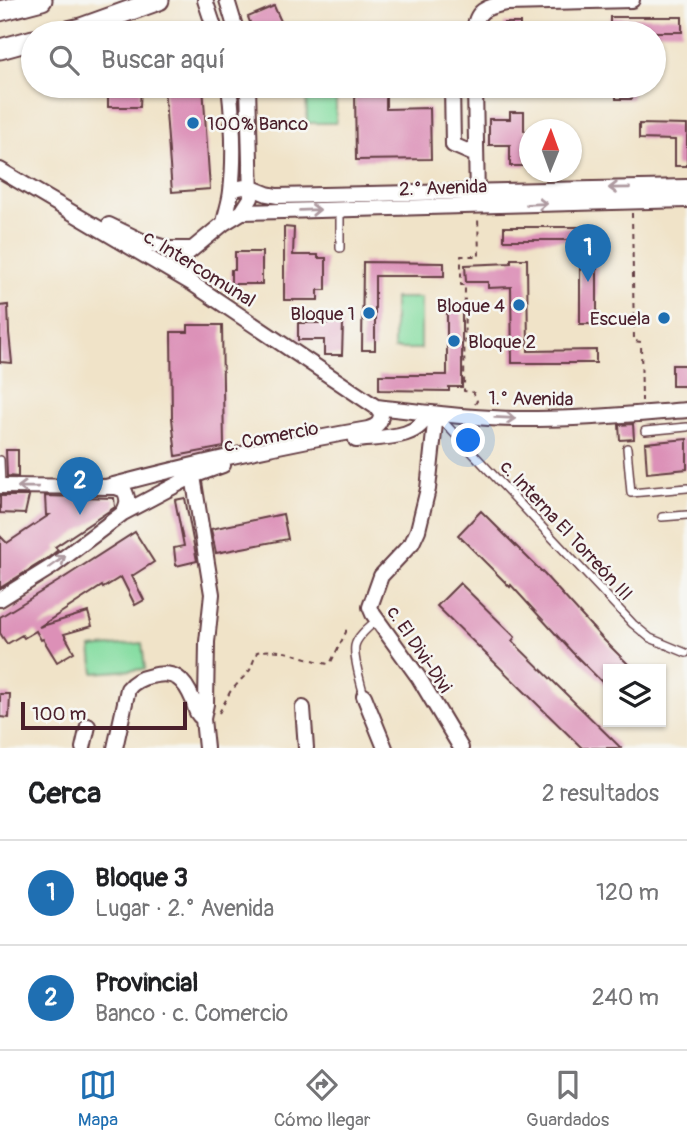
<!DOCTYPE html>
<html lang="es">
<meta charset="utf-8">
<style>
body{margin:0;font-family:Pangolin,sans-serif;background:#f6f6f6;color:#202124}
.controls{position:absolute;right:21px;bottom:21px;display:grid;overflow:hidden;border-radius:0px;box-shadow:0 2px 5px #0004}
.controls button{width:63px;height:63px;display:grid;place-items:center;padding:0;border:0;border-bottom:2px solid #e0e0e0;background:#fff;color:#202124;font:35px sans-serif}
.compass{position:absolute;left:519px;top:119px;width:63px;height:63px;border-radius:50%;background:#fff;box-shadow:0 2px 5px #0004;rotate:1deg}
.scale{position:absolute;left:21px;bottom:18px;width:166px;box-sizing:border-box;padding-left:7px;border:4px solid #4a1f2b;border-top:0;font-size:19px;line-height:24px;white-space:nowrap;color:#4a1f2b;-webkit-text-stroke:5px #f6f6f2;paint-order:stroke}
.you{position:absolute;left:469px;top:441px;width:24px;height:24px;margin:-18px;border:5px solid #fff;border-radius:50%;background:#1a73e8;box-shadow:0 0 0 10px #1a73e833}
.badge{display:grid;place-items:center;width:46px;height:46px;border-radius:50%;background:#1f6fb2;color:#fff;font-size:23px;font-weight:700}
.pin{position:absolute;translate:-50% -58px;filter:drop-shadow(0 2px 4px #0008)}
.pin::after{content:'';position:absolute;top:37px;width:24px;height:21px;background:inherit;clip-path:polygon(0 0,100% 0,50% 100%)}
.list{margin:0;padding:0;list-style:none}
h2{display:flex;justify-content:space-between;align-items:center;height:91px;margin:0;padding:0 28px;font-size:30px}
h2 small{font-size:23px;font-weight:400;color:#757577}
.list li{display:grid;grid-template-columns:46px 1fr auto;gap:21px;align-items:center;box-sizing:border-box;height:105px;padding:0 28px;border-top:2px solid #e0e0e0}
.list b{display:block;font-size:26px;white-space:nowrap}
.list p{margin:0;font-size:23px;white-space:nowrap;color:#757577}
.list em{font-size:23px;font-style:normal;color:#757577}
.icon{flex:none;width:38px;height:38px;fill:none;stroke:currentColor;stroke-width:2;stroke-linecap:round;stroke-linejoin:round}
.map{position:relative;flex:none;width:687px;height:748px;overflow:hidden}
.search{position:absolute;background:#fff;box-shadow:0 2px 5px #0004;left:21px;right:21px;top:21px;height:77px;display:flex;align-items:center;gap:18px;box-sizing:border-box;padding:0 24px;border-radius:38px;color:#757577;font-size:26px}
.sheet{height:301px;background:#fff}
nav{display:flex;justify-content:space-around;align-items:center;box-sizing:border-box;height:98px;border-top:2px solid #e0e0e0;background:#fff;font-size:19px;color:#757577}
nav a{display:grid;justify-items:center;gap:4px}
nav .on{color:#1f6fb2}
.map>svg:first-child{display:block}
</style>
<div class="map">
<svg width="687" height="748" viewBox="0 0 687 748">
<rect width="100%" height="100%" fill="#f6f6f2"/>
<filter id="ink" filterUnits="userSpaceOnUse"><feTurbulence type="fractalNoise" baseFrequency=".0143" numOctaves="2"/><feDisplacementMap in="SourceGraphic" scale="14" xChannelSelector="R" yChannelSelector="G"/><feConvolveMatrix kernelMatrix="1 2 1 2 8 2 1 2 1" color-interpolation-filters="sRGB"/></filter>
<filter id="wash" filterUnits="userSpaceOnUse"><feTurbulence type="fractalNoise" baseFrequency=".00686" numOctaves="4" result="noise"/><feDisplacementMap in="SourceGraphic" scale="28" xChannelSelector="R" yChannelSelector="G"/><feGaussianBlur stdDeviation="1.57" result="paint"/><feColorMatrix in="noise" values="0 0 0 0 0 0 0 0 0 0 0 0 0 0 0 0 0 1.4 0 .05"/><feComposite in="paint" operator="in"/></filter>
<g filter="url(#wash)">
<rect width="100%" height="100%" fill="#f0e3c8"/>
<path fill="#85dda1" stroke="#687e66" stroke-width="2" d="M 306,86 L 336,86 L 336,123 L 307,123 Z
M 394,298 L 421,298 L 421,349 L 394,349 Z
M 142,643 L 145,669 L 94,673 L 91,648 Z"/>
<g id="blocks">
<path fill="#dc90b7" d="M 274,6 L 284,28 L 271,33 L 254,33 L 248,17 Z
M 610,17 L 682,17 L 682,32 L 610,32 Z
M 504,23 L 520,23 L 520,33 L 504,33 Z
M 108,86 L 141,86 L 140,107 L 108,107 Z
M 164,86 L 203,86 L 210,189 L 172,192 Z
M 616,86 L 632,86 L 632,99 L 616,99 Z
M 355,91 L 386,91 L 386,109 L 430,108 L 431,159 L 356,160 Z
M 510,112 L 524,112 L 524,131 L 529,131 L 529,159 L 526,159 L 525,166 L 510,166 L 510,145 L 489,145 L 489,119 L 510,119 Z
M 639,124 L 687,125 L 687,166 L 675,166 L 675,140 L 639,139 Z
M 284,227 L 294,228 L 293,255 L 318,255 L 318,258 L 326,258 L 326,290 L 318,290 L 318,300 L 284,300 Z
M 504,227 L 597,227 L 597,324 L 580,324 L 580,240 L 504,240 Z
M 235,252 L 262,252 L 262,284 L 231,284 L 231,270 L 235,270 Z
M 511,259 L 527,259 L 528,351 L 596,350 L 596,363 L 512,363 L 511,287 L 488,288 L 488,282 L 466,282 L 465,265 L 511,263 Z
M 363,262 L 444,263 L 444,276 L 375,276 L 375,350 L 362,350 Z
M 8,305 L 9,333 L 12,363 L 0,362 L 0,306 Z
M 447,308 L 462,308 L 462,387 L 449,387 L 449,391 L 379,390 L 379,375 L 447,375 Z
M 298,323 L 343,323 L 342,355 L 324,355 L 324,340 L 298,340 Z
M 188,325 L 222,325 L 224,447 L 176,456 L 172,418 L 171,332 L 188,332 Z
M 672,365 L 687,365 L 687,386 L 672,386 Z
M 633,424 L 634,439 L 620,440 L 619,425 Z
M 687,439 L 687,469 L 647,473 L 645,443 Z
M 6,450 L 18,450 L 18,477 L 7,476 Z
M 0,496 L 29,496 L 25,514 L 0,513 Z
M 45,496 L 114,498 L 115,507 L 55,547 L 58,550 L 48,558 L 0,588 L 0,536 L 7,543 L 49,515 L 46,515 Z
M 185,498 L 197,561 L 176,566 L 174,548 L 184,546 L 175,500 Z
M 481,511 L 544,574 L 601,637 L 633,669 L 608,669 L 608,688 L 572,652 L 511,585 L 510,587 L 458,535 Z
M 283,514 L 288,539 L 216,553 L 211,529 Z
M 135,532 L 154,562 L 132,576 L 144,600 L 135,605 L 121,577 L 103,588 L 102,586 L 39,627 L 88,612 L 92,626 L 64,634 L 74,652 L 57,662 L 43,639 L 41,640 L 36,631 L 24,638 L 22,635 L 7,644 L 0,633 L 0,617 L 62,579 Z
M 460,583 L 515,637 L 512,641 L 621,748 L 582,748 L 437,606 Z
M 0,694 L 10,694 L 9,718 L 0,717 Z"/>
</g>
</g>
<g filter="url(#ink)">
<use href="#blocks" fill-opacity="0" stroke="#633c43" stroke-width="2"/>
<g fill="none" stroke-linecap="round" stroke-linejoin="round">
<defs>
<path id="service" d="M 340,248 L 340,210
M 437,415 L 633,624 L 650,638 L 686,653
M 645,431 L 687,427
M 627,448 L 631,493 L 687,488
M 0,460 L 1,486
M 662,517 L 687,515
M 364,696 C 361,683 353,658 355,646 C 357,636 370,626 377,620"/>
<path id="minor" d="M 205,0 L 216,33
M 227,0 L 237,33
M 474,33 C 475,9 487,7 507,3 L 632,0
M 452,86 L 453,145 L 476,155
M 475,86 L 477,200
M 0,170 L 193,284 L 376,407 L 381,414 C 381,423 377,426 368,429 C 280,444 193,464 106,487
M 231,193 L 234,189 L 244,187 L 252,188 L 267,194 L 277,196 L 687,187
M 242,212 L 687,200
M 224,223 C 226,212 230,202 231,191 C 235,157 233,120 229,86
M 109,225 L 142,241 L 169,249 L 190,249
M 190,280 C 182,274 180,265 184,256 L 224,223 L 242,212 L 251,198 L 248,86
M 376,407 C 429,413 483,420 537,419 C 587,419 637,414 687,410
M 436,414 L 428,489 L 418,530 L 412,543 L 381,576 L 370,607 L 373,614 L 419,678 L 461,748
M 356,440 C 378,437 421,440 427,413
M 193,476 L 212,594 L 207,642 L 206,704 L 203,719 L 206,748
M 0,486 L 116,487 L 124,490 C 129,499 128,504 123,513 L 53,566 L 0,599
M 123,513 L 193,476 L 223,465
M 364,696 L 385,748
M 303,708 L 306,748
M 83,748 L 88,726
M 115,748 L 128,689 C 134,681 141,678 151,676 C 175,670 184,679 193,700 C 196,709 195,713 203,719"/>
<path id="secondary" d="M 0,11 L 42,0
M 60,33 L 81,28 L 159,0
M 0,49 L 33,40"/>
</defs>
<use href="#service" stroke="#633c43" stroke-width="10"/>
<use href="#minor" stroke="#633c43" stroke-width="18"/>
<use href="#secondary" stroke="#633c43" stroke-width="23"/>
<path stroke="#633c43" stroke-width="2" stroke-dasharray="5 5" stroke-linecap="butt" d="M 632,213 L 634,341 L 641,342 L 642,401
M 475,404 L 477,401 L 473,392 L 464,391 L 465,285 L 461,285 L 461,256 L 479,256 L 478,217
M 219,713 L 230,692 L 250,670 L 257,652 C 281,646 305,659 328,664 L 331,662 L 346,632 L 346,626"/>
<use href="#service" stroke="#fff" stroke-width="7"/>
<use href="#minor" stroke="#fff" stroke-width="14"/>
<use href="#secondary" stroke="#fff" stroke-width="19"/>
</g>
<defs><path id="oneway-shaft" d="M-6 0H5M1.5-3L5.5 0L1.5 3" fill="none" stroke-width="1.6" stroke-linecap="round" stroke-linejoin="round" transform="scale(1.75)"/></defs>
<g stroke="#ae9aa0">
<use href="#oneway-shaft" transform="translate(619 188) rotate(179)"/>
<use href="#oneway-shaft" transform="translate(537 204) rotate(-2)"/>
<use href="#oneway-shaft" transform="translate(310 210) rotate(-2)"/>
<use href="#oneway-shaft" transform="translate(505 418) rotate(3)"/>
<use href="#oneway-shaft" transform="translate(28 487) rotate(-179)"/>
<use href="#oneway-shaft" transform="translate(57 562) rotate(-36)"/>
</g>
</g>
<g fill="#1f6fb2" stroke="#f6f6f2" stroke-width="2.5">
<circle cx="193" cy="123" r="7"/>
<circle cx="519" cy="305" r="7"/>
<circle cx="369" cy="313" r="7"/>
<circle cx="664" cy="318" r="7"/>
<circle cx="454" cy="341" r="7"/>
</g>
<g text-anchor="middle" stroke-width="5" stroke-linejoin="round" paint-order="stroke">
<g font-size="19" fill="#4a1f2b" stroke="#f6f6f2" text-anchor="end">
<text x="207" y="130" text-anchor="start">100% Banco</text>
<text x="505" y="312">Bloque 4</text>
<text x="355" y="320">Bloque 1</text>
<text x="650" y="325">Escuela</text>
<text x="468" y="348" text-anchor="start">Bloque 2</text>
</g>
<g font-size="19" fill="#4a1f2b" stroke="#f6f6f2">
<text transform="translate(443 187) rotate(-2)" y="7">2.° Avenida</text>
<text transform="translate(200 268) rotate(32)" y="7">c. Intercomunal</text>
<text transform="translate(531 398) rotate(1)" y="7">1.° Avenida</text>
<text transform="translate(271 436) rotate(-11)" y="7">c. Comercio</text>
<text transform="translate(567 530) rotate(47)" y="7">c. Interna El Torreón III</text>
<text transform="translate(420 649) rotate(56)" y="7">c. El Divi-Divi</text>
</g>
</g>
</svg>
<div class="controls">
<button><svg class="icon" aria-label="layers" viewBox="0 0 24 24"><path d="M12 4l9 5-9 5-9-5zM3 14l9 5 9-5"/></svg></button>
</div>
<svg class="compass" viewBox="-18 -18 36 36"><path d="M0-13l5 13h-10z" fill="#e53935"/><path d="M0 13l5-13h-10z" fill="#757577"/></svg>
<div class="scale">100 m</div>
<div class="you"></div>
<div class="pin badge" style="left:588px;top:282px">1</div>
<div class="pin badge" style="left:80px;top:515px">2</div>
<div class="search"><svg class="icon" aria-label="search" viewBox="0 0 24 24"><circle cx="10" cy="10" r="6"/><path d="M15 15l6 6"/></svg>Buscar aquí</div>
</div>
<section class="sheet">
<h2>Cerca<small>2 resultados</small></h2>
<ul class="list">
<li><span class="badge">1</span><div><b>Bloque 3</b><p>Lugar · 2.° Avenida</p></div><em>120 m</em></li>
<li><span class="badge">2</span><div><b>Provincial</b><p>Banco · c. Comercio</p></div><em>240 m</em></li>
</ul>
</section>
<nav>
<a class="on"><svg class="icon" aria-label="map" viewBox="0 0 24 24"><path d="M3 6l6-2 6 2 6-2v14l-6 2-6-2-6 2zM9 4v14M15 6v14"/></svg>Mapa</a>
<a><svg class="icon" aria-label="directions" viewBox="0 0 24 24"><path d="M12 3l9 9-9 9-9-9zM9 14v-3h6M13 9l2 2-2 2"/></svg>Cómo llegar</a>
<a><svg class="icon" aria-label="saved" viewBox="0 0 24 24"><path d="M7 4h10v16l-5-4-5 4z"/></svg>Guardados</a>
</nav>
